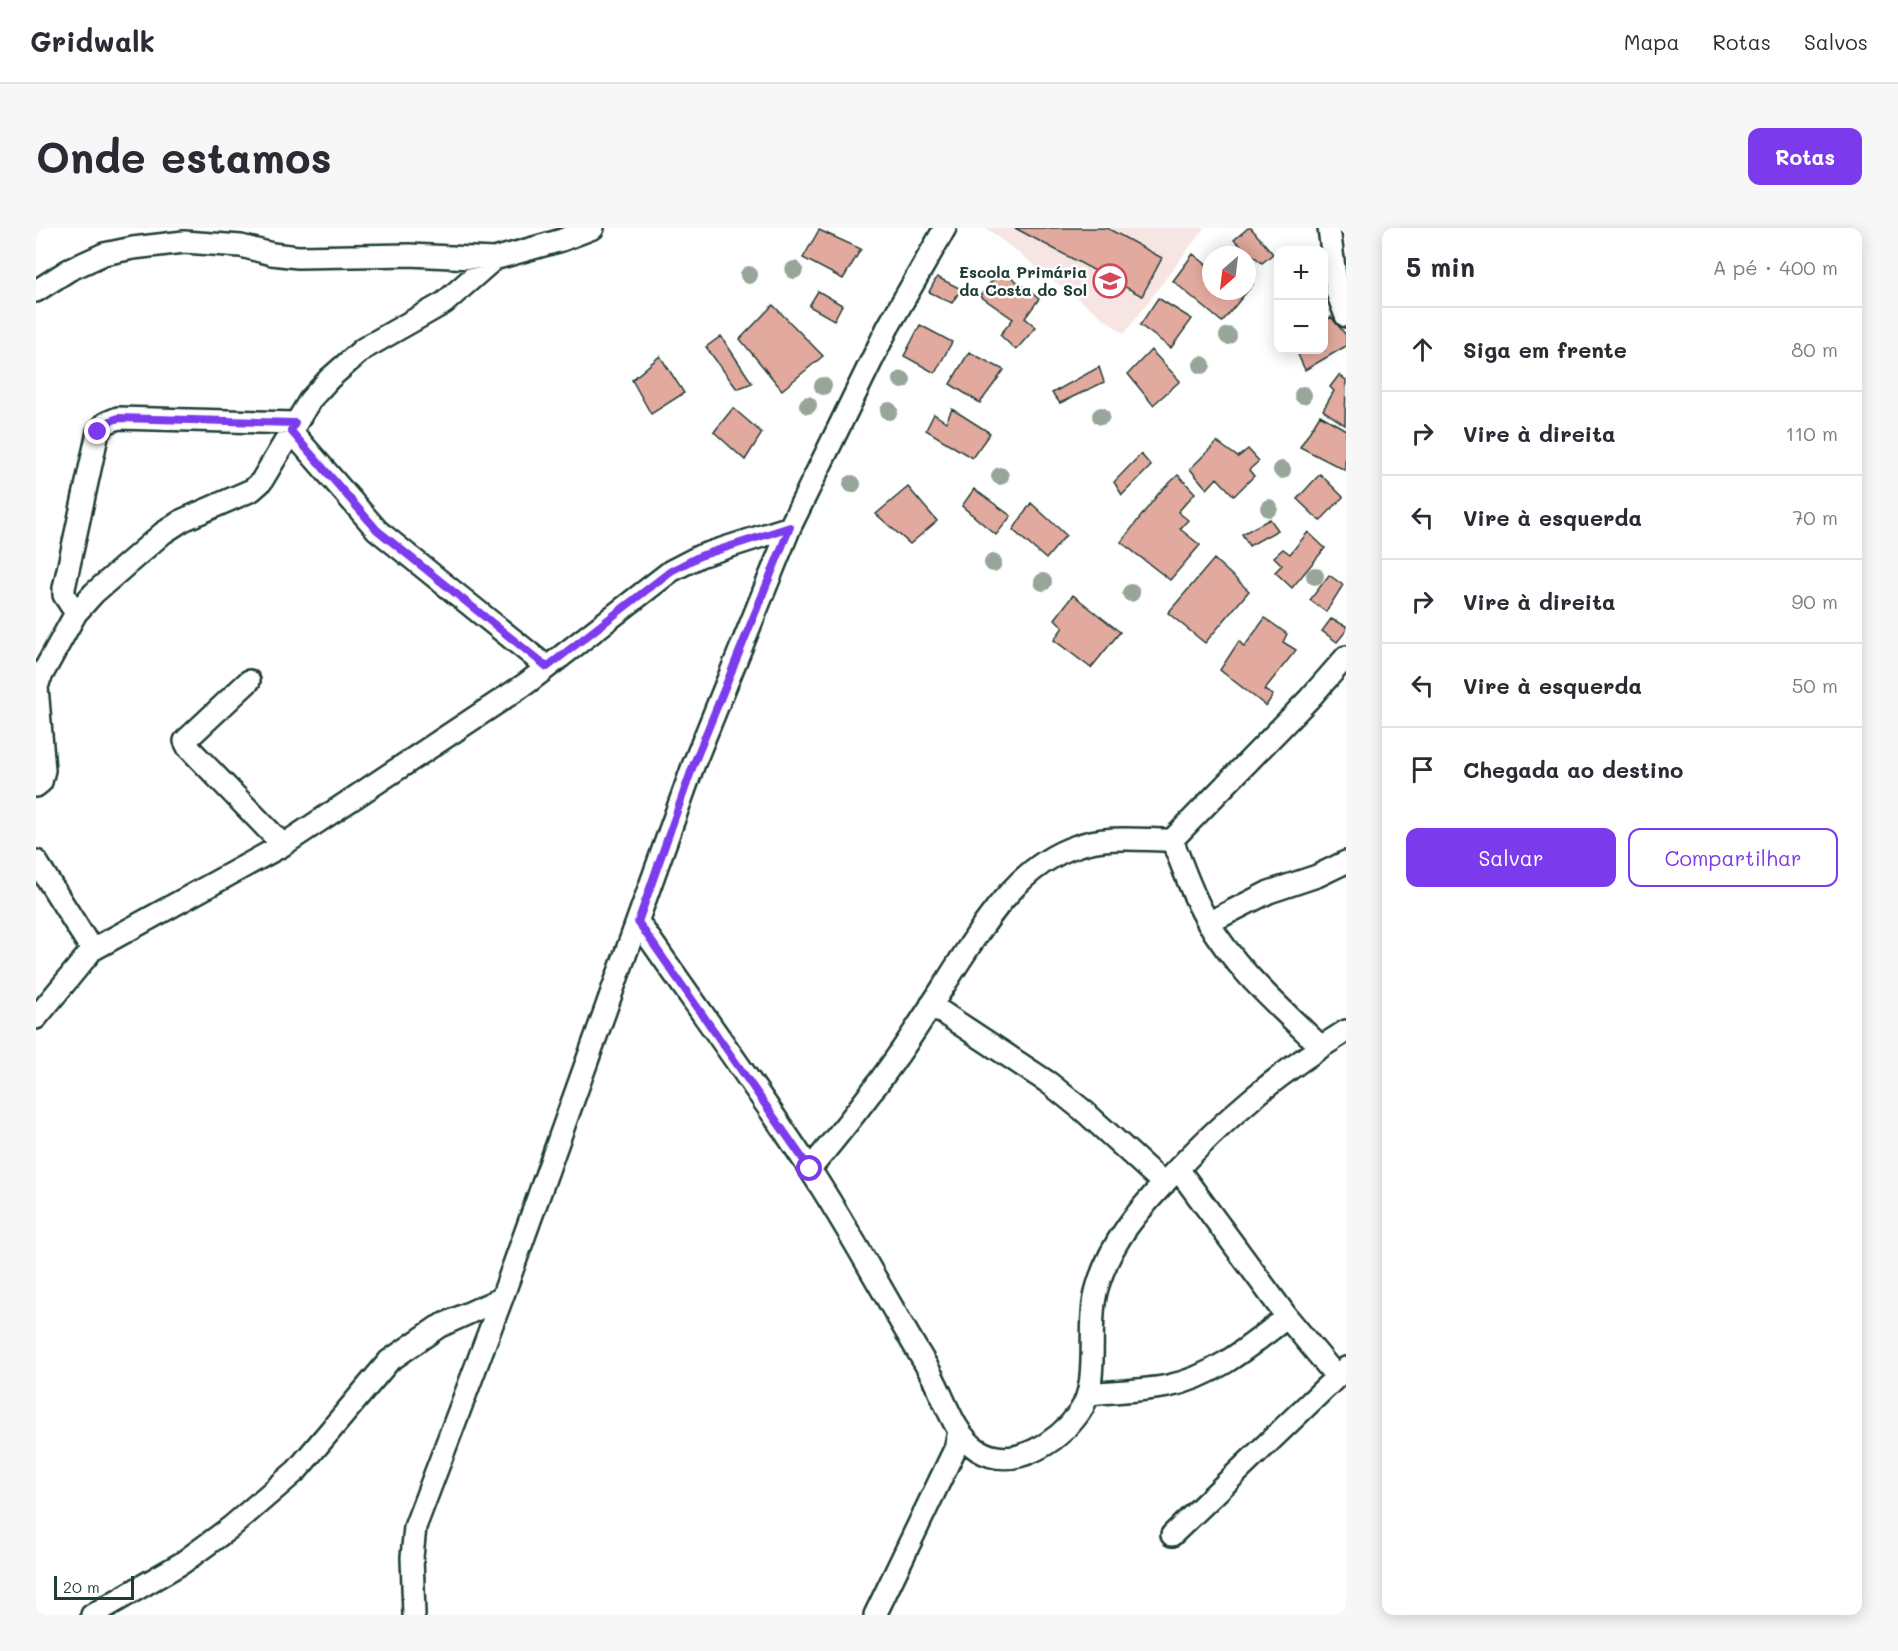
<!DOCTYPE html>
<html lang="pt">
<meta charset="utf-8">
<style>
body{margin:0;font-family:Mali,sans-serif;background:#f7f7f7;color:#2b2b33}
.controls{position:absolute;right:18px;top:18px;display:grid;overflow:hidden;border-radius:12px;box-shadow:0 3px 15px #0003}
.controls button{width:54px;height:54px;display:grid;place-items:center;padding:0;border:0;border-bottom:2px solid #e1e1e2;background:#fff;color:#2b2b33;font:30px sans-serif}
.compass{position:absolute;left:1166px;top:18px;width:54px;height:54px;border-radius:50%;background:#fff;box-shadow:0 3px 15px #0003;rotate:208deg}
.scale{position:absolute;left:18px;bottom:15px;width:80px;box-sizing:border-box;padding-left:6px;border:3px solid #1f3d34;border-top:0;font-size:16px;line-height:21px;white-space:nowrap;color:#1f3d34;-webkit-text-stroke:4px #fff;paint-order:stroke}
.stop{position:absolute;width:18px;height:18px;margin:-14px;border:4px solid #7c3aed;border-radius:50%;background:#fff}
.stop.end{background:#7c3aed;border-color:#fff;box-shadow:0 2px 6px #0008}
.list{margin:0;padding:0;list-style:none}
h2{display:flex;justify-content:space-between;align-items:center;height:78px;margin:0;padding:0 24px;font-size:26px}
h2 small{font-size:20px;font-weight:400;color:#7c7c81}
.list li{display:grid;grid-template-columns:39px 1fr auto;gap:18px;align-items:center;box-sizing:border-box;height:84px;padding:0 24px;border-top:2px solid #e1e1e2}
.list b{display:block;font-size:22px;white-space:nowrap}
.list em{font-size:20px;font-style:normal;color:#7c7c81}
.actions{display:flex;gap:12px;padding:18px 24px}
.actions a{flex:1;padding:14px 0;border:2px solid #7c3aed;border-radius:12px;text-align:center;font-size:21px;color:#7c3aed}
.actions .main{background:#7c3aed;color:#fff}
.icon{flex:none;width:33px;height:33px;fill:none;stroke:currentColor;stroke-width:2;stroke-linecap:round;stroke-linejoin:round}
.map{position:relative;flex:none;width:1310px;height:1387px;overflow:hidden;border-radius:12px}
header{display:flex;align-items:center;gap:36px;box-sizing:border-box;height:84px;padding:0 30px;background:#fff;border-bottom:2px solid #e1e1e2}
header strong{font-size:28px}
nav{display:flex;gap:33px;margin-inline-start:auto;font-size:21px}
.intro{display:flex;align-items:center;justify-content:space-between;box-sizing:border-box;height:144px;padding:0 36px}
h1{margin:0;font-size:42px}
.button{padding:15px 27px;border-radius:12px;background:#7c3aed;color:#fff;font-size:21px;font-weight:700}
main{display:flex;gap:36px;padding:0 36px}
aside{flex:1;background:#fff;border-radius:12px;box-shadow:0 3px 15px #0003}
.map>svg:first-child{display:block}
</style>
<header>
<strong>Gridwalk</strong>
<nav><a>Mapa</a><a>Rotas</a><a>Salvos</a></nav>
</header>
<div class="intro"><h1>Onde estamos</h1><a class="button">Rotas</a></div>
<main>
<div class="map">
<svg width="1310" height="1387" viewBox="0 0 1310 1387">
<rect width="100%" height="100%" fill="#fff"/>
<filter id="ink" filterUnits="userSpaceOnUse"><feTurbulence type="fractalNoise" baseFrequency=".0167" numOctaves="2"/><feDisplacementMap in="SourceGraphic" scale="12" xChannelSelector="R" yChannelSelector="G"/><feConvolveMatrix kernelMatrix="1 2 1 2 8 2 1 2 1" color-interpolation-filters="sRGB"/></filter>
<g filter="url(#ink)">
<path fill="#f6e5e2" d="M 950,0 L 1168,0 L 1088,106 Z"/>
<path fill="#e2a99e" stroke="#1f3d34" stroke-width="1.5" d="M 979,0 L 1071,0 L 1126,30 L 1106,68 Z
M 1212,0 L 1215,0 L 1237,26 L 1226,35 L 1198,12 Z
M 783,2 L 825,21 L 807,51 L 767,30 Z
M 1157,26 L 1171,37 L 1175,33 L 1175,63 L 1211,63 L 1211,50 L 1217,56 L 1186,94 L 1137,53 Z
M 965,41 L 1003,71 L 989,90 L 1000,99 L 980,122 L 964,107 L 977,91 L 944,68 Z
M 901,49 L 925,61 L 916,75 L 893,64 Z
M 782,63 L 806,77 L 798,92 L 773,78 Z
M 1122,70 L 1156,91 L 1135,120 L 1104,97 Z
M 737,77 L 787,128 L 746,162 L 704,111 Z
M 1295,89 L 1310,107 L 1310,118 L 1269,142 L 1260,122 L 1288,122 L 1288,93 Z
M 884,97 L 916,114 L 899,145 L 868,128 Z
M 685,108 L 716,155 L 701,161 L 670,119 Z
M 1115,122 L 1144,153 L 1117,177 L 1092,146 Z
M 933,124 L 968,142 L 944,175 L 914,156 Z
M 624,128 L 648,165 L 615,186 L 596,152 Z
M 1063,139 L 1068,154 L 1024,175 L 1016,165 Z
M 1303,147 L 1310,152 L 1309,197 L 1287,182 L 1298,163 L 1294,159 Z
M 697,180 L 726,205 L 709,232 L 678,204 Z
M 916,181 L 954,205 L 936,230 L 890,202 L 898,186 L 910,194 Z
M 1284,187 L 1310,202 L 1309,242 L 1264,219 Z
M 1181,214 L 1202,229 L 1212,221 L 1223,233 L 1213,242 L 1218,248 L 1198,268 L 1181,250 L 1171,261 L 1154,241 Z
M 1105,226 L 1115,238 L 1086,267 L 1078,254 Z
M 1284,246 L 1307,269 L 1284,293 L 1261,271 Z
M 1142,247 L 1159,265 L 1142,284 L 1152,292 L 1144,301 L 1164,317 L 1134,352 L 1085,314 L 1123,265 Z
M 872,259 L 901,293 L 874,316 L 840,286 Z
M 938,261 L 975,288 L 960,307 L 926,278 Z
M 995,275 L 1030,307 L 1010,331 L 977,302 Z
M 1234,291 L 1242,302 L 1213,318 L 1206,306 Z
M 1272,304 L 1289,320 L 1256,360 L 1239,344 L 1246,337 L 1238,329 L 1247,321 L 1254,326 Z
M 1178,331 L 1213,363 L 1169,415 L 1132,385 Z
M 1293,347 L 1307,357 L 1290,384 L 1274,372 Z
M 1037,367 L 1084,404 L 1055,440 L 1018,412 L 1027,399 L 1019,391 Z
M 1229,390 L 1251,406 L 1247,414 L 1260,422 L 1228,462 L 1237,467 L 1230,478 L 1184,442 L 1203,413 L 1208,419 Z
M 1295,391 L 1310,398 L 1310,403 L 1301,414 L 1286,403 Z"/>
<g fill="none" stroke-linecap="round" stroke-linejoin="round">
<defs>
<path id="street" d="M 1293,0 L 1301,64 L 1310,88
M 0,63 L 33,42 L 68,26 L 97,20 L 148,14 L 205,18 L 236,26 L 262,29 L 373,27 L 458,31 L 526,12 L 557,0
M 255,203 L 341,302 L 511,439
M 40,385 L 28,367 L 28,360 L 62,204 L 70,195 L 82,190 L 259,195
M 213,453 L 149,513 L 152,519 L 247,617
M 0,558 L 5,554 L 8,542 L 1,459 L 4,450 L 40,385 L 58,365 L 127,305 L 147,292 L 216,262 L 225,254 L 274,172 L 293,151 L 327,121 L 408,75 L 458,31
M 1136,612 C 1147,638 1156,668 1171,692 C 1199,741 1245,780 1285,819
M 0,633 L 56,722
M 602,694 C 659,776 718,856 773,940 C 811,998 845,1061 881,1122 C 887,1132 894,1143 899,1154 C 911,1177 919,1207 942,1222 C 977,1244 1022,1214 1043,1185 C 1066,1153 1049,1096 1062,1057 C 1076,1012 1102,983 1133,950 C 1188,891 1242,845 1310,803
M 1172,695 L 1233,664 L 1281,648 L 1310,634
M 895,777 L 1013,855 L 1049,884 L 1128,956
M 0,790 L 56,722 L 247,617 L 491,455 L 635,343 L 664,328 L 754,299
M 774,941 C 805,904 835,866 863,826 C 884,796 903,765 923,734 C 953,688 986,636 1041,618 C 1071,607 1104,612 1136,612 L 1273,471 L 1310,429
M 1142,941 L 1251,1089 L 1300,1148
M 1053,1166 C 1079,1163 1107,1163 1132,1158 C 1178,1149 1215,1117 1251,1089
M 1136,1307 L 1310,1140
M 56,1387 L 146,1335 L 195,1299 L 261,1242 L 353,1133 L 402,1099 L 466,1070
M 378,1387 L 376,1329 L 379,1299 L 466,1070 L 657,538 L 754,299 L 852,99 L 909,0
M 839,1387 L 919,1221 L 923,1204"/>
</defs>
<use href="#street" stroke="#1f3d34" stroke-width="26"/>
<use href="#street" stroke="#fff" stroke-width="21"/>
</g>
<g fill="#98a69a">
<circle cx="758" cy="42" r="9"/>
<circle cx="713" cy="47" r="9"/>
<circle cx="1192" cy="108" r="9"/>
<circle cx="1166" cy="137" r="9"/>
<circle cx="866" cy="152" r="9"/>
<circle cx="787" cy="158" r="9"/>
<circle cx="1267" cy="167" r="9"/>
<circle cx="772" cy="177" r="9"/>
<circle cx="853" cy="183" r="9"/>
<circle cx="1065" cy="188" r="9"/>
<circle cx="1246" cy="242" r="9"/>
<circle cx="964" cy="248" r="9"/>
<circle cx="816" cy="256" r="9"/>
<circle cx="1233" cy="280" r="9"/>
<circle cx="957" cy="335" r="9"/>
<circle cx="1279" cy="348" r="9"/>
<circle cx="1007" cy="354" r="9"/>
<circle cx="1095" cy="365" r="9"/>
</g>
</g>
<g fill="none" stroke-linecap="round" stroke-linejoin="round" filter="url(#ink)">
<path stroke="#7c3aed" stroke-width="8" d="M 62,204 L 70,195 L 82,190 L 259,195 L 255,203 L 341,302 L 511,439 L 635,343 L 664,328 L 754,299 L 657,538 L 602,694 L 774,941"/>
</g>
<defs>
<symbol id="school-ring" viewBox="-11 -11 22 22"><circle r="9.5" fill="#fff" stroke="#d1495b" stroke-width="1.5"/><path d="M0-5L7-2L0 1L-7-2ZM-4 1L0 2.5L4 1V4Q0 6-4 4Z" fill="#d1495b"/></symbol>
</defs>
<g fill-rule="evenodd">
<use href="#school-ring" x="1055" y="34" width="38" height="38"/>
</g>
<g text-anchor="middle" stroke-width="5" stroke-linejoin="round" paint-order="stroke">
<g font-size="16" font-weight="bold" fill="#1f3d34" stroke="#fff" text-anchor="end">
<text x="1051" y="50">Escola Primária<tspan x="1051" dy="18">da Costa do Sol</tspan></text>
</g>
</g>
</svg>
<div class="controls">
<button>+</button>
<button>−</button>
</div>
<svg class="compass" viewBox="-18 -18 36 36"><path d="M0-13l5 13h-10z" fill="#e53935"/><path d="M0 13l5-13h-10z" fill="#7c7c81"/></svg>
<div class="scale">20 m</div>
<div class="stop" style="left:774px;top:941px"></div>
<div class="stop end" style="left:62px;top:204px"></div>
</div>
<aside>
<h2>5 min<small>A pé · 400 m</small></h2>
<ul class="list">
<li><svg class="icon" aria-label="ahead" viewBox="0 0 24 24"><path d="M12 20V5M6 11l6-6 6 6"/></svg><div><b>Siga em frente</b></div><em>80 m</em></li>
<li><svg class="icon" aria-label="right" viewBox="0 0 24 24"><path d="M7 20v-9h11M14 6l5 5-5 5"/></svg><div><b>Vire à direita</b></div><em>110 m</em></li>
<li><svg class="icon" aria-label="left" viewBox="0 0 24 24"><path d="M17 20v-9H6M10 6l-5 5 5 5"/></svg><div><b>Vire à esquerda</b></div><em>70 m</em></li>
<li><svg class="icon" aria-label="right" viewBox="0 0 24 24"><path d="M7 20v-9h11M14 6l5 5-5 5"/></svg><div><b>Vire à direita</b></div><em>90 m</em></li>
<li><svg class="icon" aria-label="left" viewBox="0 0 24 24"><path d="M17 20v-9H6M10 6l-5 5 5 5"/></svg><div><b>Vire à esquerda</b></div><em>50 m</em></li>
<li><svg class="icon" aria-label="arrive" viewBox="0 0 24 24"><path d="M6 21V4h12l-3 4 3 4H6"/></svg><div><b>Chegada ao destino</b></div></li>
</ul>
<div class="actions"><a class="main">Salvar</a><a>Compartilhar</a></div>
</aside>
</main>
